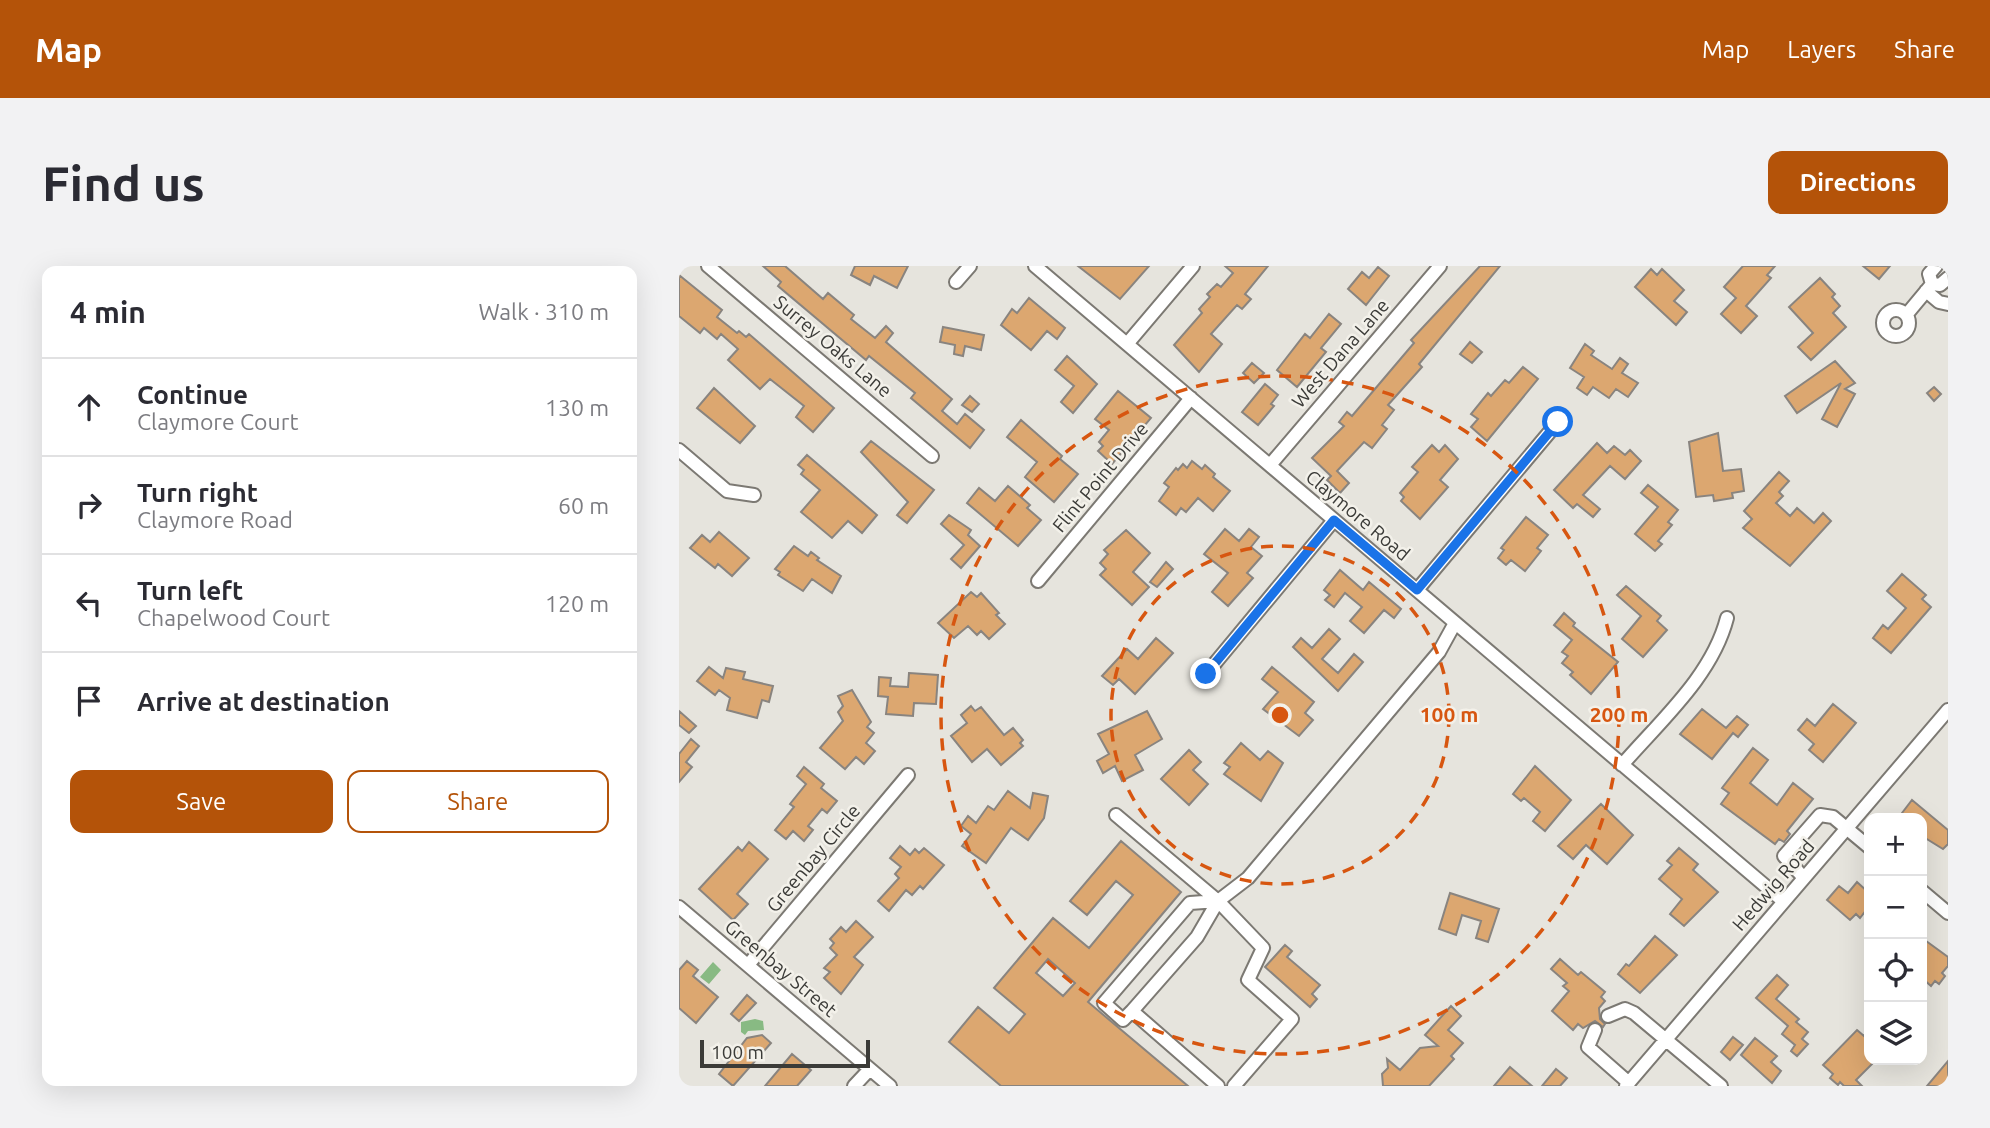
<!DOCTYPE html>
<meta charset="utf-8">
<style>
body{margin:0;font-family:Ubuntu,sans-serif;background:#f2f2f3;color:#2b2b33}
.controls{position:absolute;right:21px;bottom:21px;display:grid;overflow:hidden;border-radius:14px;box-shadow:0 7px 28px #0002}
.controls button{width:63px;height:63px;display:grid;place-items:center;padding:0;border:0;border-bottom:2px solid #e1e1e2;background:#fff;color:#2b2b33;font:35px sans-serif}
.scale{position:absolute;left:21px;bottom:18px;width:170px;box-sizing:border-box;padding-left:7px;border:4px solid #3b3b38;border-top:0;font-size:19px;line-height:24px;white-space:nowrap;color:#3b3b38;-webkit-text-stroke:5px #f3f1ea;paint-order:stroke}
.stop{position:absolute;width:21px;height:21px;margin:-16px;border:5px solid #1a73e8;border-radius:50%;background:#fff}
.stop.end{background:#1a73e8;border-color:#fff;box-shadow:0 2px 7px #0008}
.list{margin:0;padding:0;list-style:none}
h2{display:flex;justify-content:space-between;align-items:center;height:91px;margin:0;padding:0 28px;font-size:30px}
h2 small{font-size:23px;font-weight:400;color:#7c7c81}
.list li{display:grid;grid-template-columns:46px 1fr auto;gap:21px;align-items:center;box-sizing:border-box;height:98px;padding:0 28px;border-top:2px solid #e1e1e2}
.list b{display:block;font-size:26px;white-space:nowrap}
.list p{margin:0;font-size:23px;white-space:nowrap;color:#7c7c81}
.list em{font-size:23px;font-style:normal;color:#7c7c81}
.actions{display:flex;gap:14px;padding:21px 28px}
.actions a{flex:1;padding:16px 0;border:2px solid #b45309;border-radius:14px;text-align:center;font-size:24px;color:#b45309}
.actions .main{background:#b45309;color:#fff}
.icon{flex:none;width:38px;height:38px;fill:none;stroke:currentColor;stroke-width:2;stroke-linecap:round;stroke-linejoin:round}
.map{position:relative;flex:none;width:1269px;height:820px;overflow:hidden;border-radius:14px}
header{display:flex;align-items:center;gap:42px;box-sizing:border-box;height:98px;padding:0 35px;background:#b45309;color:#fff}
header strong{font-size:33px}
nav{display:flex;gap:38px;margin-inline-start:auto;font-size:24px}
.intro{display:flex;align-items:center;justify-content:space-between;box-sizing:border-box;height:168px;padding:0 42px}
h1{margin:0;font-size:49px}
.button{padding:18px 32px;border-radius:14px;background:#b45309;color:#fff;font-size:24px;font-weight:700}
main{display:flex;gap:42px;padding:0 42px}
aside{flex:1;background:#fff;border-radius:14px;box-shadow:0 7px 28px #0002}
.map>svg:first-child{display:block}
</style>
<header>
<strong>Map</strong>
<nav><a>Map</a><a>Layers</a><a>Share</a></nav>
</header>
<div class="intro"><h1>Find us</h1><a class="button">Directions</a></div>
<main>
<aside>
<h2>4 min<small>Walk · 310 m</small></h2>
<ul class="list">
<li><svg class="icon" aria-label="ahead" viewBox="0 0 24 24"><path d="M12 20V5M6 11l6-6 6 6"/></svg><div><b>Continue</b><p>Claymore Court</p></div><em>130 m</em></li>
<li><svg class="icon" aria-label="right" viewBox="0 0 24 24"><path d="M7 20v-9h11M14 6l5 5-5 5"/></svg><div><b>Turn right</b><p>Claymore Road</p></div><em>60 m</em></li>
<li><svg class="icon" aria-label="left" viewBox="0 0 24 24"><path d="M17 20v-9H6M10 6l-5 5 5 5"/></svg><div><b>Turn left</b><p>Chapelwood Court</p></div><em>120 m</em></li>
<li><svg class="icon" aria-label="arrive" viewBox="0 0 24 24"><path d="M6 21V4h12l-3 4 3 4H6"/></svg><div><b>Arrive at destination</b></div></li>
</ul>
<div class="actions"><a class="main">Save</a><a>Share</a></div>
</aside>
<div class="map">
<svg width="1269" height="820" viewBox="0 0 1269 820">
<rect width="100%" height="100%" fill="#e6e4dd"/>
<path fill="#88ba83" d="M 34,696 L 42,704 L 30,718 L 21,711 Z
M 76,753 L 84,755 L 85,764 L 69,765 L 66,769 L 62,766 L 62,756 Z"/>
<path fill="#dca770" stroke="#89847f" stroke-width="2" fill-rule="evenodd" d="M 84,0 L 106,0 L 144,33 L 149,27 L 175,49 L 172,53 L 196,72 L 207,60 L 214,67 L 207,76 L 273,133 L 263,145 L 278,158 L 286,148 L 305,164 L 291,182 L 232,132 L 236,127 L 190,90 L 187,94 L 99,20 L 102,16 Z
M 176,0 L 229,0 L 218,22 L 195,10 L 191,19 L 172,9 Z
M 399,0 L 470,0 L 441,33 Z
M 546,0 L 589,0 L 566,28 L 572,33 L 563,43 L 558,39 L 532,68 L 543,78 L 520,106 L 495,79 L 523,47 L 520,43 L 531,31 L 528,28 L 538,18 L 542,21 L 554,7 Z
M 801,0 L 821,0 L 740,98 L 743,101 L 709,139 L 715,144 L 703,159 L 708,163 L 693,182 L 685,176 L 658,205 L 670,217 L 661,227 L 648,214 L 652,210 L 633,192 L 665,160 L 660,156 L 668,146 L 673,150 L 735,77 L 732,74 Z
M 1064,0 L 1096,0 L 1088,9 L 1092,12 L 1067,40 L 1078,50 L 1062,67 L 1042,48 L 1057,32 L 1045,21 Z
M 1184,0 L 1211,0 L 1200,13 Z
M 699,1 L 710,10 L 687,39 L 669,23 L 683,6 L 690,12 Z
M 972,3 L 978,9 L 983,3 L 1005,24 L 995,35 L 1008,46 L 997,59 L 956,21 Z
M 0,9 L 43,44 L 38,51 L 58,67 L 60,65 L 67,71 L 70,68 L 155,142 L 134,166 L 117,151 L 125,140 L 91,113 L 81,123 L 49,94 L 59,83 L 42,68 L 38,73 L 25,62 L 21,67 L 0,50 Z
M 1141,12 L 1156,28 L 1153,31 L 1161,40 L 1154,47 L 1167,61 L 1132,94 L 1119,81 L 1134,67 L 1110,41 Z
M 350,32 L 386,62 L 378,73 L 368,65 L 352,84 L 322,59 L 333,43 L 338,47 Z
M 650,48 L 662,58 L 642,82 L 647,86 L 618,121 L 598,104 L 626,68 L 631,72 Z
M 264,61 L 305,69 L 302,84 L 286,80 L 284,90 L 275,88 L 276,79 L 261,76 Z
M 791,76 L 803,86 L 793,97 L 781,88 Z
M 906,78 L 915,85 L 912,89 L 933,103 L 941,92 L 949,98 L 943,107 L 959,117 L 949,131 L 937,123 L 930,132 L 914,121 L 908,129 L 898,122 L 905,111 L 891,102 Z
M 388,90 L 418,118 L 394,147 L 382,136 L 395,120 L 376,104 Z
M 1156,95 L 1176,117 L 1166,123 L 1176,128 L 1158,161 L 1143,153 L 1162,117 L 1118,147 L 1106,130 Z
M 573,97 L 585,107 L 575,117 L 564,107 Z
M 844,101 L 859,113 L 808,175 L 792,161 L 799,153 L 792,148 L 809,127 L 812,130 L 826,114 L 830,117 Z
M 586,118 L 599,129 L 592,138 L 595,140 L 579,159 L 563,146 Z
M 1255,121 L 1262,128 L 1255,135 L 1248,127 Z
M 35,122 L 76,160 L 61,177 L 18,142 Z
M 439,125 L 472,152 L 433,198 L 419,185 L 424,180 L 420,176 L 430,164 L 416,153 Z
M 291,130 L 300,138 L 293,146 L 283,139 Z
M 342,154 L 383,190 L 381,193 L 399,208 L 375,236 L 346,211 L 358,196 L 328,171 Z
M 1039,167 L 1044,205 L 1062,203 L 1065,225 L 1053,227 L 1054,232 L 1035,235 L 1034,229 L 1017,231 L 1010,176 Z
M 192,175 L 255,224 L 228,257 L 218,249 L 229,236 L 182,186 Z
M 918,177 L 928,187 L 935,180 L 946,189 L 951,184 L 962,195 L 946,213 L 931,200 L 904,229 L 921,243 L 914,251 L 898,238 L 894,242 L 875,224 Z
M 753,179 L 760,186 L 766,179 L 779,193 L 761,214 L 769,221 L 741,253 L 722,235 L 725,231 L 721,227 L 739,206 L 733,201 Z
M 128,189 L 198,249 L 183,267 L 169,255 L 153,272 L 122,246 L 141,224 L 122,208 L 125,204 L 119,199 Z
M 513,195 L 523,203 L 526,199 L 536,208 L 534,211 L 551,225 L 534,245 L 519,232 L 507,246 L 502,242 L 497,249 L 480,235 L 490,221 L 485,217 L 497,202 L 499,204 L 504,198 L 508,202 Z
M 1100,206 L 1110,215 L 1100,226 L 1104,230 L 1097,237 L 1111,250 L 1118,242 L 1135,257 L 1144,247 L 1152,255 L 1111,300 L 1064,262 L 1073,253 L 1065,245 Z
M 969,219 L 999,244 L 989,256 L 993,259 L 979,275 L 983,278 L 976,285 L 956,268 L 979,241 L 962,227 Z
M 329,220 L 351,239 L 348,242 L 362,254 L 339,280 L 288,237 L 300,222 L 316,235 Z
M 270,249 L 292,264 L 289,269 L 301,280 L 282,302 L 272,293 L 285,279 L 262,258 Z
M 847,251 L 869,269 L 858,282 L 862,285 L 846,305 L 832,294 L 827,299 L 819,292 L 825,284 L 822,282 Z
M 546,263 L 560,275 L 570,263 L 580,271 L 572,281 L 583,290 L 568,307 L 574,312 L 549,340 L 533,326 L 549,307 L 525,288 Z
M 447,264 L 471,287 L 454,306 L 470,321 L 453,339 L 421,309 L 427,303 L 421,297 L 429,288 L 425,284 Z
M 40,266 L 70,292 L 53,310 L 39,298 L 36,302 L 11,282 L 23,269 L 31,276 Z
M 115,280 L 129,290 L 132,286 L 140,292 L 138,294 L 162,310 L 153,327 L 133,313 L 124,325 L 99,309 L 101,306 L 96,303 Z
M 487,296 L 494,303 L 478,321 L 471,316 Z
M 661,304 L 684,324 L 690,316 L 722,343 L 715,352 L 705,344 L 685,367 L 671,355 L 683,341 L 666,327 L 655,341 L 646,334 L 651,329 L 645,324 Z
M 1223,308 L 1247,329 L 1243,333 L 1252,341 L 1212,387 L 1194,372 L 1204,359 L 1209,363 L 1227,342 L 1208,325 Z
M 947,320 L 982,350 L 978,355 L 988,364 L 964,391 L 943,373 L 962,350 L 938,329 Z
M 292,326 L 298,331 L 302,327 L 320,347 L 317,349 L 326,358 L 310,373 L 302,365 L 298,369 L 289,360 L 275,372 L 259,357 Z
M 885,347 L 896,357 L 894,360 L 939,396 L 912,428 L 891,409 L 894,406 L 883,397 L 889,390 L 883,386 L 893,374 L 875,359 Z
M 650,363 L 661,373 L 643,393 L 659,407 L 675,388 L 684,396 L 659,425 L 614,381 L 622,372 L 633,382 Z
M 477,372 L 494,387 L 456,428 L 440,413 L 434,419 L 423,410 L 448,383 L 459,393 Z
M 30,401 L 44,412 L 47,402 L 66,406 L 64,413 L 94,420 L 90,436 L 83,434 L 78,452 L 48,444 L 51,432 L 40,424 L 36,429 L 18,415 Z
M 593,401 L 635,436 L 626,447 L 634,454 L 620,470 L 584,443 L 599,426 L 583,413 Z
M 230,407 L 259,409 L 257,438 L 235,437 L 234,450 L 207,448 L 209,431 L 199,430 L 200,411 L 212,412 L 211,420 L 229,421 Z
M 173,424 L 192,456 L 188,461 L 195,467 L 187,477 L 196,485 L 185,498 L 177,491 L 166,503 L 141,482 L 164,455 L 159,446 L 164,440 L 159,430 Z
M 1154,438 L 1177,457 L 1144,496 L 1130,484 L 1135,478 L 1119,464 L 1128,453 L 1136,460 Z
M 292,440 L 296,445 L 302,441 L 325,469 L 334,462 L 344,474 L 341,477 L 344,480 L 322,499 L 308,483 L 293,496 L 272,470 L 288,457 L 282,449 Z
M 1023,443 L 1047,462 L 1058,450 L 1069,459 L 1059,471 L 1054,467 L 1033,493 L 1001,468 Z
M 0,445 L 17,460 L 10,467 L 0,459 Z
M 468,445 L 483,473 L 456,489 L 464,504 L 443,515 L 436,500 L 424,507 L 418,495 L 430,488 L 419,468 Z
M 12,473 L 20,480 L 7,496 L 13,501 L 0,516 L 0,488 Z
M 562,477 L 581,494 L 589,485 L 604,497 L 582,535 L 545,508 L 551,501 L 545,497 Z
M 1074,482 L 1089,494 L 1071,517 L 1098,539 L 1114,517 L 1134,533 L 1108,565 L 1111,568 L 1105,576 L 1100,573 L 1096,578 L 1042,538 L 1050,527 L 1043,522 Z
M 510,484 L 522,496 L 514,504 L 529,518 L 510,539 L 482,513 Z
M 856,500 L 892,534 L 866,565 L 854,555 L 861,546 L 845,532 L 842,535 L 834,528 Z
M 125,501 L 145,518 L 142,522 L 158,535 L 148,547 L 143,543 L 129,560 L 134,564 L 125,575 L 114,565 L 107,573 L 96,564 L 115,541 L 111,538 L 127,518 L 118,510 Z
M 329,525 L 351,542 L 354,527 L 369,530 L 365,552 L 349,574 L 332,562 L 307,597 L 283,580 L 292,568 L 282,560 L 289,550 L 297,557 L 309,540 L 315,544 Z
M 1233,534 L 1269,564 L 1269,578 L 1264,583 L 1243,570 L 1243,552 L 1229,552 L 1223,547 Z
M 922,538 L 954,569 L 928,598 L 907,579 L 894,593 L 879,580 Z
M 442,575 L 502,626 L 409,736 L 509,820 L 322,820 L 270,776 L 299,741 L 330,767 L 346,748 L 315,722 L 374,652 L 410,682 L 454,629 L 437,615 L 408,649 L 391,635 ZM 369,693 L 396,717 L 384,730 L 357,707 Z
M 70,576 L 89,593 L 58,628 L 69,638 L 54,654 L 20,623 L 59,581 L 63,585 Z
M 221,580 L 231,589 L 236,583 L 240,587 L 245,582 L 265,599 L 244,623 L 241,620 L 233,629 L 227,624 L 210,645 L 199,635 L 220,612 L 216,608 L 222,601 L 211,592 Z
M 1000,582 L 1019,598 L 1014,604 L 1039,626 L 1005,660 L 991,648 L 1003,633 L 980,613 L 993,599 L 988,595 Z
M 1178,616 L 1190,627 L 1190,651 L 1185,647 L 1181,652 L 1177,648 L 1171,654 L 1148,634 L 1160,620 L 1169,627 Z
M 771,627 L 820,643 L 809,676 L 797,672 L 802,655 L 783,649 L 777,669 L 760,663 Z
M 177,655 L 194,671 L 175,691 L 184,699 L 162,728 L 145,712 L 151,706 L 145,702 L 158,689 L 151,682 L 155,677 L 151,673 L 162,661 L 167,666 Z
M 976,670 L 998,689 L 961,727 L 939,708 L 947,698 L 950,700 Z
M 1243,672 L 1269,691 L 1269,700 L 1263,707 L 1266,710 L 1260,718 L 1256,715 L 1252,720 L 1243,712 Z
M 606,679 L 613,685 L 608,691 L 641,719 L 633,728 L 638,733 L 631,741 L 586,701 Z
M 881,693 L 899,709 L 902,706 L 926,726 L 922,731 L 926,735 L 920,742 L 921,753 L 926,758 L 924,761 L 916,755 L 904,762 L 899,758 L 894,764 L 873,745 L 890,725 L 884,720 L 888,717 L 872,703 Z
M 8,695 L 19,704 L 14,710 L 39,731 L 17,757 L 0,742 L 0,704 Z
M 1098,709 L 1109,719 L 1097,733 L 1120,753 L 1117,756 L 1129,766 L 1123,773 L 1129,778 L 1118,790 L 1112,785 L 1116,779 L 1103,768 L 1109,760 L 1077,732 Z
M 68,729 L 77,737 L 60,755 L 52,748 Z
M 772,740 L 782,750 L 769,764 L 784,777 L 772,790 L 775,793 L 750,820 L 704,820 L 703,808 L 709,802 L 708,793 L 721,804 L 741,782 L 759,780 L 746,769 Z
M 1178,764 L 1185,770 L 1190,764 L 1190,794 L 1197,794 L 1177,814 L 1183,820 L 1165,820 L 1161,816 L 1159,819 L 1151,812 L 1154,808 L 1144,799 Z
M 83,769 L 92,777 L 54,820 L 40,808 L 68,772 Z
M 1054,771 L 1064,779 L 1051,794 L 1042,786 Z
M 1076,772 L 1098,790 L 1092,796 L 1102,805 L 1093,817 L 1062,789 Z
M 113,788 L 132,804 L 118,820 L 86,820 Z
M 1269,795 L 1269,820 L 1248,820 Z
M 831,801 L 853,820 L 815,820 Z
M 877,803 L 888,812 L 881,820 L 863,820 Z"/>
<g fill="none" stroke-linecap="round" stroke-linejoin="round">
<defs>
<path id="minor" d="M 29,0 L 253,190
M 356,0 L 1104,635
M 277,16 L 291,0
M 1253,18 L 1250,8 L 1257,0
M 1247,25 L 1260,36 L 1269,38
M1204 57a13 13 0 1 1 26 0a13 13 0 1 1-26 0Z
M 1228,48 L 1253,18 L 1261,19 L 1269,12
M 448,78 L 514,0
M 0,184 L 48,225 L 75,229
M 591,199 L 761,0
M 359,315 L 512,132
M 738,324 L 879,156
M 527,408 L 655,254
M 943,499 C 982,454 1033,410 1048,352
M 437,549 L 539,635 L 584,682 L 569,714 L 613,753 L 555,820
M 1125,612 L 1105,590 L 1141,549 L 1154,551 L 1190,581
M 1243,625 L 1269,647
M 539,635 L 511,637 L 425,737 L 444,754 L 453,745 L 518,671 L 539,635 L 569,612 L 760,386 L 776,357
M 0,641 L 211,820
M 69,699 L 229,509
M 453,745 L 539,820
M 929,750 L 946,743 L 955,747 L 1042,820
M 916,764 L 909,781 L 950,817
M 175,820 L 191,803
M 947,820 L 1269,444"/>
</defs>
<use href="#minor" stroke="#7c7973" stroke-width="16"/>
<use href="#minor" stroke="#fff" stroke-width="12"/>
</g>
<g fill="none" stroke-linecap="round" stroke-linejoin="round">
<path stroke="#1a73e8" stroke-width="9" d="M 527,408 L 655,254 L 738,324 L 879,156"/>
</g>
<g fill="none" stroke="#d75610" stroke-width="3.5" stroke-dasharray="12 9">
<circle cx="601" cy="449" r="169"/>
<circle cx="601" cy="449" r="339"/>
</g>
<g text-anchor="middle" stroke-width="5" stroke-linejoin="round" paint-order="stroke">
<g font-size="19" fill="#3b3b38" stroke="#f3f1ea">
<text transform="translate(154 80) rotate(40)" y="7">Surrey Oaks Lane</text>
<text transform="translate(661 87) rotate(-49)" y="7">West Dana Lane</text>
<text transform="translate(421 211) rotate(-50)" y="7">Flint Point Drive</text>
<text transform="translate(679 249) rotate(40)" y="7">Claymore Road</text>
<text transform="translate(134 592) rotate(-50)" y="7">Greenbay Circle</text>
<text transform="translate(1094 619) rotate(-49)" y="7">Hedwig Road</text>
<text transform="translate(102 702) rotate(40)" y="7">Greenbay Street</text>
</g>
</g>
<circle cx="601" cy="449" r="10" fill="#d75610" stroke="#f3f1ea" stroke-width="3.5"/>
<g font-size="21" text-anchor="middle" font-weight="bold" fill="#d75610" stroke="#f3f1ea" stroke-width="5" stroke-linejoin="round" paint-order="stroke">
<text x="770" y="456">100 m</text>
<text x="940" y="456">200 m</text>
</g>
</svg>
<div class="controls">
<button>+</button>
<button>−</button>
<button><svg class="icon" aria-label="locate" viewBox="0 0 24 24"><circle cx="12" cy="12" r="6"/><path d="M12 2v4M12 18v4M2 12h4M18 12h4"/></svg></button>
<button><svg class="icon" aria-label="layers" viewBox="0 0 24 24"><path d="M12 4l9 5-9 5-9-5zM3 14l9 5 9-5"/></svg></button>
</div>
<div class="scale">100 m</div>
<div class="stop" style="left:879px;top:156px"></div>
<div class="stop end" style="left:527px;top:408px"></div>
</div>
</main>
